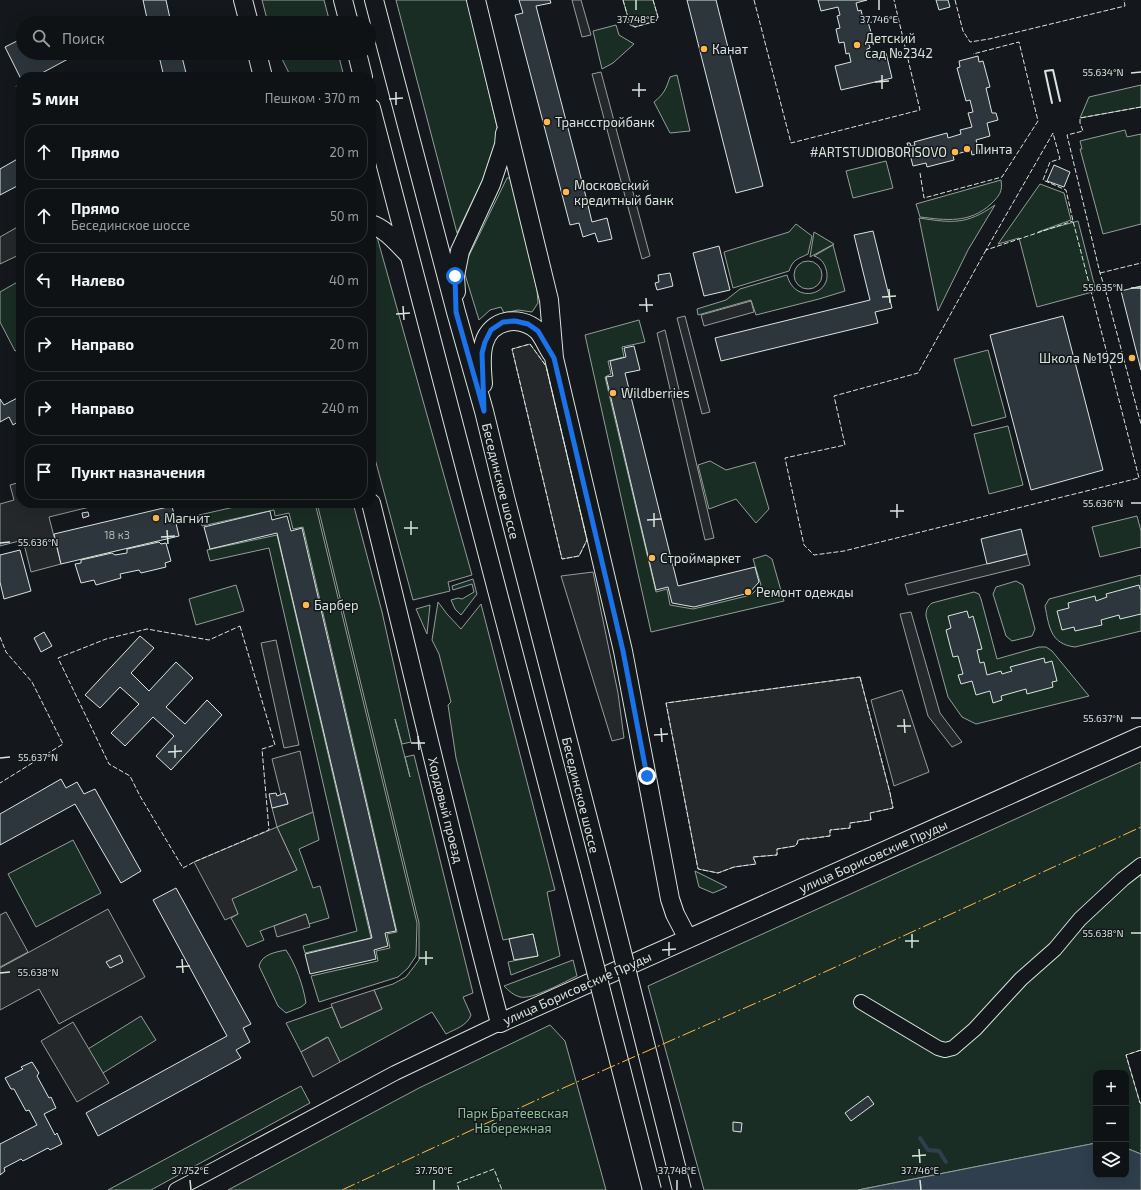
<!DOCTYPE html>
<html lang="ru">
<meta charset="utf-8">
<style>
body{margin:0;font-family:"Exo 2",sans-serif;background:#181b1e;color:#f1f3f6}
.controls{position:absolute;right:12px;bottom:12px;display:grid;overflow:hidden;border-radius:8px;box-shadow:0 4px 16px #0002}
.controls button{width:36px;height:36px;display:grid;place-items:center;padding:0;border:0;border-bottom:1px solid #2f3234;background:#0f1215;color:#f1f3f6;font:20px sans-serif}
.stop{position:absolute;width:12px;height:12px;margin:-9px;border:3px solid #1a73e8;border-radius:50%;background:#fff}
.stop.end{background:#1a73e8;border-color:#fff;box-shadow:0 1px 4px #0008}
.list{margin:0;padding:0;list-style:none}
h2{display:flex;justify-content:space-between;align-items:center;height:52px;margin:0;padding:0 16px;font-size:17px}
h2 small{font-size:13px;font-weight:400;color:#9b9ea0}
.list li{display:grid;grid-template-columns:26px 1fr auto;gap:12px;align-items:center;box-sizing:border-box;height:56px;margin:0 8px 8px;padding:0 8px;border:1px solid #2f3234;border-radius:16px}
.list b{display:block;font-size:15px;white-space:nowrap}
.list p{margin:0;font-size:13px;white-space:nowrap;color:#9b9ea0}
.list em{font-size:13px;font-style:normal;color:#9b9ea0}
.icon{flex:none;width:22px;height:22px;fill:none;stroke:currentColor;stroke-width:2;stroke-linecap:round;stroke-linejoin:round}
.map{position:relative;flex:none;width:1141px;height:1190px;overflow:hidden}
.search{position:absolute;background:#0f1215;box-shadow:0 4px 16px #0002;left:16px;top:16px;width:360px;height:44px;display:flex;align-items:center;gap:10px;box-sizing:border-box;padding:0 14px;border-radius:22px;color:#9b9ea0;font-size:15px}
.panel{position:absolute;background:#0f1215;box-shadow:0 4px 16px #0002;left:16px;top:72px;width:360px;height:436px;border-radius:16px}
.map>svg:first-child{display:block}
</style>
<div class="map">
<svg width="1141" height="1190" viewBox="0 0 1141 1190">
<rect width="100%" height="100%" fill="#14181c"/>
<path fill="#1a2d24" stroke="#939e99" d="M 262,0 L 324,0 L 330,23 L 268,23 Z
M 396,0 L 467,0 L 499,135 L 499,146 L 457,233 Z
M 623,0 L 653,0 L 658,17 L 656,21 L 635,27 L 630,25 Z
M 616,25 L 619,35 L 634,44 L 613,63 L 602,69 L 593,31 Z
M 279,53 L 338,53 L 344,77 L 290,77 L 288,71 Z
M 677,75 L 690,131 L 670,133 L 654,102 C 664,94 666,89 670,77 Z
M 1141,85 L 1141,107 L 1080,118 L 1089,97 Z
M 1125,130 L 1127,137 L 1141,134 L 1141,224 L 1103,234 L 1080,149 L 1082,149 L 1080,141 Z
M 886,161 L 893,188 L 853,198 L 846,171 Z
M 507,178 L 511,178 L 537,290 L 538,303 L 532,312 L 518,310 L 504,313 L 501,307 L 490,310 L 479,320 L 463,268 Z
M 1001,180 C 1003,192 999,196 991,204 C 969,224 946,220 920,217 L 916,204 Z
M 1040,184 L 1064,193 L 1071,220 L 1038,232 L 1078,221 L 1096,291 L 1037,307 L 1019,238 L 998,244 Z
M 995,205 L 968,250 L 938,311 L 919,218 C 953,223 966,225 995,205 Z
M 796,224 L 812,236 L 808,254 C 798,259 793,259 789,271 L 733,288 L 724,252 L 789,232 Z
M 371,232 L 377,237 L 472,575 L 448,582 L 450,591 L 413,600 L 371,444 Z
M 814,232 L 834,244 L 810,257 Z
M 833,245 L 845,291 L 819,299 L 756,315 L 751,300 L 698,315 L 697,309 L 726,300 L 740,289 L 787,275 C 795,306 834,294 826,269 C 824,262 820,258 814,256 Z
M794 275a14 14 0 1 1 28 0a14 14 0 1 1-28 0Z
M 21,280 L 21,348 L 15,351 L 0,322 L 0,292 Z
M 639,320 L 645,342 L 622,347 L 624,357 L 608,361 L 611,374 L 605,377 L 656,592 L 667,589 L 670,605 L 693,609 L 751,595 L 761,585 L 753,559 L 766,555 L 772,559 L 784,601 L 651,632 L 585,335 Z
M 988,350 L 1006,417 L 972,426 L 954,359 Z
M 1008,426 L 1023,485 L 989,494 L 974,434 Z
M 710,461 L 726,470 L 755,462 L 769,509 L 756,523 L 736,499 L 709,509 L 698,465 Z
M 252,503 L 315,503 L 417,923 L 416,956 L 408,968 L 398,977 L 319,1002 L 311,976 L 378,961 L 376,951 L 390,948 L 387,934 L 397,932 L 303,527 L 293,529 L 289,513 L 275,516 L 274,510 L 202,526 L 199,515 Z
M 317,503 L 353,503 L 382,612 L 411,742 L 402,744 L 395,719 L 410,777 L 405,757 L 414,755 L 473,993 L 463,997 L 471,1015 C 467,1026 455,1029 446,1034 L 432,1012 L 340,1062 L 327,1037 L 301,1052 L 286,1023 L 332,1007 L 341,1028 L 382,1009 L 374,990 L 393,984 L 406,977 L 419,960 L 419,923 Z
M 1137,516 L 1141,531 L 1141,547 L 1100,557 L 1092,527 Z
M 277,535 L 371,938 L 305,953 L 303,946 L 357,931 L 269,548 L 210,561 L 207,550 Z
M 1141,575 L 1141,631 L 1075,647 C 1050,644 1049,626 1045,606 L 1049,599 Z
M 473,579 L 477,594 L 461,615 L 455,609 L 451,600 L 458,598 L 462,599 L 474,592 L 472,584 L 453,590 L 452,586 Z
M 1016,581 L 1023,585 L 1035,629 L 1032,636 L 1012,641 L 1006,636 L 993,594 L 996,587 Z
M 236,585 L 244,611 L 196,625 L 189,599 Z
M 974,592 L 979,594 L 981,599 L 997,659 L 1039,647 L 1046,647 L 1052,651 L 1089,696 L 976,724 L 962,717 L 948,697 L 926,616 C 926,610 927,607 932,603 Z
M 438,602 L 447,614 L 461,629 L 481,604 L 555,890 L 547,892 L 560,956 L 511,975 L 508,962 L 538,956 L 533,934 L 503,940 L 456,758 L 448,705 L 451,702 L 439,654 L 432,640 Z
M 430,605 L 427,634 L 416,609 Z
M 1141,762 L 1141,1050 L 1126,1055 L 1140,1103 L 1141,1103 L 1141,1154 L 1126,1148 L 1126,1073 L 1096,1073 L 1096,1143 L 858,1190 L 704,1190 L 648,986 Z
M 313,812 L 319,840 L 299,849 L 313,888 L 320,886 L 329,918 L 309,924 L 306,914 L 260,931 L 264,940 L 247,947 L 231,918 L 238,914 L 231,899 L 297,870 L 277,827 Z
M 73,840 L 101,893 L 36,927 L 8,874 Z
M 695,871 L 727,887 L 713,893 L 699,887 Z
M 286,950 C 296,965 303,985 306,1003 L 301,1007 L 286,1013 L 278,1006 L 259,966 C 262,954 276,952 286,950 Z
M 573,960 L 577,976 C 564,982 532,1000 520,997 C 513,995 509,991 504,986 Z
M 141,1016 L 156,1040 L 103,1073 L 88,1049 Z
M 550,1025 L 565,1041 L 606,1190 L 228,1190 L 419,1088 Z
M 301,1086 L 310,1103 L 151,1190 L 108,1190 Z"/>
<path fill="#24282b" stroke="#939e99" d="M 572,0 L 581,0 L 591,35 L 582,37 Z
M 601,72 L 650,256 L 642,259 L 592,74 Z
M 21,225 L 21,254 L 0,264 L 0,237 Z
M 751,301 L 754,312 L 704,326 L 701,315 Z
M 685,316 L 710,412 L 702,414 L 677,318 Z
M 665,330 L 714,538 L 705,540 L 657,333 Z
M 530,344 L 546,366 L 587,540 L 579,556 L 562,559 L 512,349 Z
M 21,482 L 21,503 L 106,503 L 49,517 L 61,564 L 31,572 L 23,540 L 0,546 L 0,504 L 14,500 L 10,485 Z
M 1027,554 L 1030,565 L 908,595 L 905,584 Z
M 593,572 L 618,693 L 624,738 L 612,741 L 561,576 Z
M 911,612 L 940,713 L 962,742 L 952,747 L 928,716 L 900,614 Z
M 276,640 L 299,745 L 284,748 L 261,643 Z
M 860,677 L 890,793 L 893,808 L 870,813 L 871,820 L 850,823 L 850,828 L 830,830 L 830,836 L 798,840 L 797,844 L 795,846 L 777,849 L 777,855 L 753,857 L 756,864 L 734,867 L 718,873 L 698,869 L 666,703 Z
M 902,690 L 929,772 L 894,786 L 871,700 Z
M 300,751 L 313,812 L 277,827 L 297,870 L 232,899 L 238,914 L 225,920 L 194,862 L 277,827 L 272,808 L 288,804 L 285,794 L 281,795 L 272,759 Z
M 108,909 L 145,977 L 59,1024 L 39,989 L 0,1010 L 0,968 Z
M 6,912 L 28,952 L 0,967 L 0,915 Z
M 306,914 L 310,927 L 277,937 L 274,926 Z
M 374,990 L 382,1009 L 341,1028 L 331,1004 Z
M 73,1022 L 109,1083 L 77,1102 L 41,1041 Z
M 328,1037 L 340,1062 L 313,1077 L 301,1052 Z"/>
<path fill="#2f3f4d" stroke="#939e99" d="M 1096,1143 L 1096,1175 L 1126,1175 L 1126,1148 L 1141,1154 L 1141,1190 L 858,1190 Z"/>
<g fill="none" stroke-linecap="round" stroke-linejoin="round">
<path stroke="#2f3f4d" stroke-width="4" d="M 920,1138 L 928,1150 L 939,1151 L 946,1162"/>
</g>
<path fill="#2c363c" stroke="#d8e6dc" d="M 143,0 L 166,0 L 171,23 L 148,23 Z
M 519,0 L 550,0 L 551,3 L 536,6 L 586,197 L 592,222 L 607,218 L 612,239 L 598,242 L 595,233 L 583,237 L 579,223 L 570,225 L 515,15 L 523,13 Z
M 687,0 L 716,0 L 763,186 L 736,193 Z
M 818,0 L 867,0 L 856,3 L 858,11 L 861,10 L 864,23 L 868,22 L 872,36 L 867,38 L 870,48 L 867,49 L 869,57 L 886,53 L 892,78 L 841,90 L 835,66 L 851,62 L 849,53 L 846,54 L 844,42 L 839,43 L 836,29 L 840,28 L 837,16 L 840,15 L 838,7 L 821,11 Z
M 936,0 L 948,0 L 950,7 L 939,10 Z
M 23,38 L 23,53 L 64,53 L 68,59 L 42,73 L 45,77 L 21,77 L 21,79 L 5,47 Z
M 172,53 L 181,53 L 187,77 L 164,77 L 159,56 Z
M 978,56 L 979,62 L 983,61 L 990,87 L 986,88 L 992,113 L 996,113 L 998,120 L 987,123 L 990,136 L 976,140 L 980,153 L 972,155 L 971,150 L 953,155 L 954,160 L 927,167 L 926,163 L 913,166 L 907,143 L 910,143 L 911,146 L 915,145 L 914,142 L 947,133 L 948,138 L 961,134 L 960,130 L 972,127 L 968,113 L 973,112 L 970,100 L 966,101 L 957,68 L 960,67 L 959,61 Z
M 21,83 L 21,94 L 16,86 Z
M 21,157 L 21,184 L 0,195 L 0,169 Z
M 1054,165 L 1070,172 L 1064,187 L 1047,181 Z
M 873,231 L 892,308 L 875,312 L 878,323 L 721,361 L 715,338 L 870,300 L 854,235 Z
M 719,246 L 730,290 L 704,296 L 693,253 Z
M 670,273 L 673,286 L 657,290 L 655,283 L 659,282 L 658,275 Z
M 1141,286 L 1141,370 L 1121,291 Z
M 1063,316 L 1103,470 L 1031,490 L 990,335 Z
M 634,346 L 640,370 L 625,373 L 678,586 L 755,567 L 759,582 L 749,593 L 694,607 L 672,603 L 668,587 L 656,590 L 606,377 L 613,376 L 610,361 L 626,357 L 624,348 Z
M 21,396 L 21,420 L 13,425 L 9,417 L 0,422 L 0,399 L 4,405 Z
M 172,506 L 179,536 L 61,564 L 54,534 Z
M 270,511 L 272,520 L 287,516 L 291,531 L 302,528 L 396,931 L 385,933 L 388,946 L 374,950 L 376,959 L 310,974 L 305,954 L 372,938 L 277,533 L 210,549 L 204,527 Z
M 88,512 L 89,516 L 83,518 L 82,513 Z
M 1021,529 L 1027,554 L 987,564 L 981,539 Z
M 159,542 L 161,544 L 166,543 L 171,561 L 165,563 L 166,567 L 141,573 L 139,570 L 120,574 L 121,578 L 96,585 L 94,580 L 81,583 L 75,564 L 81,563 L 81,560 L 112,553 L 115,555 L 127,553 L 127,549 Z
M 20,550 L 31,591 L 4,599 L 0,582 L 0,555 Z
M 1139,585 L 1140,589 L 1141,589 L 1141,614 L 1120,619 L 1119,615 L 1101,620 L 1102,625 L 1075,631 L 1074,627 L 1062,630 L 1057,611 L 1069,608 L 1068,603 L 1095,596 L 1096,601 L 1107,597 L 1106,594 Z
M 967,611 L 969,618 L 973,616 L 982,649 L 977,650 L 980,663 L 984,662 L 987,675 L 1001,671 L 1002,674 L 1012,671 L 1010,667 L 1044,658 L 1045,663 L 1052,661 L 1057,681 L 1052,682 L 1053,687 L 1027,694 L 1026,689 L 1001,696 L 1002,700 L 993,703 L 990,691 L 976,695 L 972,681 L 961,684 L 958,675 L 963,674 L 958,656 L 953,657 L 946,630 L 951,628 L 948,616 Z
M 44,632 L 52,646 L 41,652 L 34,638 Z
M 140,636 L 154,648 L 131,673 L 149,691 L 176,662 L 193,678 L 166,707 L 185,724 L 207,700 L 222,715 L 171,770 L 156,756 L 174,736 L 153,717 L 125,746 L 111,733 L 139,704 L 120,687 L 100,708 L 85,695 Z
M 61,779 L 66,788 L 77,782 L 84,794 L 95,789 L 141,871 L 121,883 L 75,804 L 0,845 L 0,814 Z
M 276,793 L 277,796 L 285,793 L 288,804 L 272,808 L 269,794 Z
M 176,888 L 251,1024 L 243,1028 L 250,1042 L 236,1050 L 241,1058 L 98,1136 L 86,1113 L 227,1036 L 153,900 Z
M 533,934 L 538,956 L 514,960 L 509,939 Z
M 120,955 L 123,962 L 110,968 L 106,962 Z
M 32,1062 L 39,1073 L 37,1076 L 49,1098 L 51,1097 L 56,1108 L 44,1114 L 55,1135 L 57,1133 L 62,1144 L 50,1150 L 48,1148 L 23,1161 L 21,1159 L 4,1168 L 5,1171 L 0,1175 L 0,1144 L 37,1125 L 29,1110 L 26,1111 L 14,1089 L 11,1089 L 5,1078 L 23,1069 L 21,1067 Z
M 868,1096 L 874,1104 L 851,1121 L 845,1113 Z
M 733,1122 L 742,1123 L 741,1132 L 733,1131 Z"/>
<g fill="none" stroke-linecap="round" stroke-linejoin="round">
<defs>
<path id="minor" d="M 861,1002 L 938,1048 L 945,1050 L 953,1048 L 975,1029 L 1021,979 L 1055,949 L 1080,919 L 1123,879 L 1141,865
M 176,1190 L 395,1073 L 500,1023"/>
<path id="major" d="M 243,0 L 249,23
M 343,0 L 349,23
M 374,0 L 456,312 L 484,411 L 505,497 L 601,869
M 476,0 L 549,300 L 554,358 L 623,651 L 670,899 L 675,914 L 688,939
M 257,53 L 263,77
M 357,53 L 363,77
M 371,108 L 572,877
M 371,224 C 386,229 398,244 409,255
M 456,292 L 455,276 L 460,251 L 491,184 L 504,145 L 505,133
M 483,384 C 482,370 480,356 484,343 C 491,319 519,315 537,330 C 543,336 547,347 552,354
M 371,503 C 414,676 454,851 500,1023 L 1141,736"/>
</defs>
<use href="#minor" stroke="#d8e6dc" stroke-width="16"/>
<use href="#major" stroke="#d8e6dc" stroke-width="20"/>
<use href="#minor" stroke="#14181c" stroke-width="14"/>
<use href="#major" stroke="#14181c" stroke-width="18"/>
<defs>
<path id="major-bridge" d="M 601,869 L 682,1190
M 572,877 L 652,1190"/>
</defs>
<use href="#major-bridge" stroke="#d8e6dc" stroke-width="20" stroke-linecap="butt"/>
<use href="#major-bridge" stroke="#14181c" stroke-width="18"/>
<path stroke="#d8e6dc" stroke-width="1" stroke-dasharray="5 2" stroke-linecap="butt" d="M 623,0 L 630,24 L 635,27 L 656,21 L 658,17 L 653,0
M 754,0 L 791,143 L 920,110 L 894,0
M 955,0 L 963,31 L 970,42 L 989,39 L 1125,6 L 1124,0
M 1141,107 L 1080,118 L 1080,123 L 1083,131 L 1067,135 L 1100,273 L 1106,292 L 1141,424
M 920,173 L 924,198 L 1002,177 L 1038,121 L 1019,42 L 973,54
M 986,250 L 918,373 L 834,396 L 845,445 L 785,458 L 804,545 L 814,555 L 844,551 L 1139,478 L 1073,221 L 1066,190 L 1043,180 L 1050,162 L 1060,159 L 1053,133 L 986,250 L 1073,221
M 1100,273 L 1141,263
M 530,344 L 546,366 L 587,540 L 579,556 L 562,559 L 512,349 Z
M 240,626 L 275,745 L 262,749 L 269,830 L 194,862 L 183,868 L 140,796 L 130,776 L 109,764 L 58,658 L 106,639 L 147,629 L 209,640 Z
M 0,637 L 6,652 L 32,682 L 63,744 L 0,783
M 860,677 L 890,793 L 893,808 L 870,813 L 871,820 L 850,823 L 850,828 L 830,830 L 830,836 L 808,839 L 808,838 L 798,840 L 797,844 L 795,846 L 777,849 L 777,855 L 753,857 L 756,864 L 734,867 L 718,873 L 698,869 L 666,703 Z
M 1141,1050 L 1126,1055 L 1140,1103 L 1141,1103
M 459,1190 L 457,1183 L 494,1169 L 502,1190"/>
<path stroke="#d8e6dc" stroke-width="2" d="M 1052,103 L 1045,71 L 1053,70 L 1060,101"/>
<path stroke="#ffb74d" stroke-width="1" stroke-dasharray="14 3 2 3" stroke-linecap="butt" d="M 342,1190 L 552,1093 L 781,992 L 1141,827"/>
</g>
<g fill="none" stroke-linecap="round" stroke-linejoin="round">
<path stroke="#1a73e8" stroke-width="5" d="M 455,276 L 456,312 L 484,411 L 482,353 L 485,342 L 491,330 L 503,322 L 515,321 L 528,324 L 538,331 L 554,358 L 623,651 L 647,776"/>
</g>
<path fill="none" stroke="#d8e6dc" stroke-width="1.5" d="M 636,0 L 636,10M 879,0 L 879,10M 1131,73 L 1141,72M 882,75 L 882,89M 875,82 L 889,81M 639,83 L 639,97M 632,90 L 646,90M 396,92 L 396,105M 389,99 L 403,98M 1131,288 L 1141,288M 889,289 L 890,303M 882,297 L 896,296M 646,298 L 647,312M 639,305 L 653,305M 403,306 L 404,320M 396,314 L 410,313M 1131,503 L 1141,503M 897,504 L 897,518M 890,511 L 904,511M 654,513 L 654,527M 647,520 L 661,519M 411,521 L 411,535M 404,528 L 418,528M 167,530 L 168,544M 161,537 L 175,536M 0,543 L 10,542M 1131,718 L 1141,718M 904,719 L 905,733M 897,726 L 911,726M 661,728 L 662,742M 654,735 L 668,734M 418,736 L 419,750M 411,743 L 425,743M 175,745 L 175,758M 168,752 L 182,751M 0,758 L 10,757M 1131,933 L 1141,933M 912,934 L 912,948M 905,941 L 919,941M 669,942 L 669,956M 662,950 L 676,949M 426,951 L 426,965M 419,958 L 433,958M 182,959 L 183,973M 176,967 L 190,966M 0,973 L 10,972M 919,1149 L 920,1163M 912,1156 L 926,1155M 190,1180 L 191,1190M 434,1180 L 434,1190M 677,1180 L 677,1190M 920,1180 L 921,1190"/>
<g fill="#ffb74d" stroke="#14181c" stroke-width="1.5">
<circle cx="857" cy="45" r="4"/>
<circle cx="704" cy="49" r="4"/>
<circle cx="547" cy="122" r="4"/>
<circle cx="967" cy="149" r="4"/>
<circle cx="955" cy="152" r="4"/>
<circle cx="566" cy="192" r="4"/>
<circle cx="1132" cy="358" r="4"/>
<circle cx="613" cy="393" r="4"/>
<circle cx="156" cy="518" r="4"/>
<circle cx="652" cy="558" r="4"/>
<circle cx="748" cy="592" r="4"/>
<circle cx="306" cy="605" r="4"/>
</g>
<g text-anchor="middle" stroke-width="3" stroke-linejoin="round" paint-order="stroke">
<g font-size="11" fill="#adbab4">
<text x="117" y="539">18 к3</text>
</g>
<g font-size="13" fill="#d8e6dc" stroke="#14181c" text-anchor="start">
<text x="865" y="43">Детский<tspan x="865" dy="15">сад №2342</tspan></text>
<text x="712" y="54">Канат</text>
<text x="555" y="127">Трансстройбанк</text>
<text x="975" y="154">Пинта</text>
<text x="947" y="157" text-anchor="end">#ARTSTUDIOBORISOVO</text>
<text x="574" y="190">Московский<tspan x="574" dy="15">кредитный банк</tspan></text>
<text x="1124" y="363" text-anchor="end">Школа №1929</text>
<text x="621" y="398">Wildberries</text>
<text x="164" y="523">Магнит</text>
<text x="660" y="563">Строймаркет</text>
<text x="756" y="597">Ремонт одежды</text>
<text x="314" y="610">Барбер</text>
</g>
<g font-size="13" fill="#d8e6dc" stroke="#14181c">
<text transform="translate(501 481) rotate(76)" y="5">Бесединское шоссе</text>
<text transform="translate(581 795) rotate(76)" y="5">Бесединское шоссе</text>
<text transform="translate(446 810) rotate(76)" y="5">Хордовый проезд</text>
<text transform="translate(873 856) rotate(-24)" y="5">улица Борисовские Пруды</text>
<text transform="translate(577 988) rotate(-24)" y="5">улица Борисовские Пруды</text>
</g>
<g font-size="13" fill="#8ac095" stroke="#14181c">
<text x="513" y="1118">Парк Братеевская<tspan x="513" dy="15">Набережная</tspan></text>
</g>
</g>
<g font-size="10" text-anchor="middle" fill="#d8e6dc" stroke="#14181c" stroke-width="3" stroke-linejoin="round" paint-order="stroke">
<text x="636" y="23">37.748°E</text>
<text x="879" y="23">37.746°E</text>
<text x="1103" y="76">55.634°N</text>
<text x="1103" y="291">55.635°N</text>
<text x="1103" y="507">55.636°N</text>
<text x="38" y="546">55.636°N</text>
<text x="1103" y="722">55.637°N</text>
<text x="38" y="761">55.637°N</text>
<text x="1103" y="937">55.638°N</text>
<text x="38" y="976">55.638°N</text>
<text x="190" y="1174">37.752°E</text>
<text x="434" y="1174">37.750°E</text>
<text x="677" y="1174">37.748°E</text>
<text x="920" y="1174">37.746°E</text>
</g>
</svg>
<div class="controls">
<button>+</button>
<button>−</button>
<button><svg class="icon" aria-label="layers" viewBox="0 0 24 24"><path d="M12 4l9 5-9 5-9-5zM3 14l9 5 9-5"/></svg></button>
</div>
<div class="stop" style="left:455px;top:276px"></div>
<div class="stop end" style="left:647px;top:776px"></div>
<div class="search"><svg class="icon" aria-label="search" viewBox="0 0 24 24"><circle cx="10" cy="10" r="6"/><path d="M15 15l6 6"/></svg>Поиск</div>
<section class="panel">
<h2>5 мин<small>Пешком · 370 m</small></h2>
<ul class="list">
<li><svg class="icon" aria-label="ahead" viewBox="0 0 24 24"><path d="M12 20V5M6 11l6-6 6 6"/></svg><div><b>Прямо</b></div><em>20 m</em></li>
<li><svg class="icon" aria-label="ahead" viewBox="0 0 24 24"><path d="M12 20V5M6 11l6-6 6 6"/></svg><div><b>Прямо</b><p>Бесединское шоссе</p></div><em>50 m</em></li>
<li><svg class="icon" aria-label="left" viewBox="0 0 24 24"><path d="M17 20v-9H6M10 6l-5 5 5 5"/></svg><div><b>Налево</b></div><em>40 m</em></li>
<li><svg class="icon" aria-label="right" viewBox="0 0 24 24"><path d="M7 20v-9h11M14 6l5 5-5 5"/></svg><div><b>Направо</b></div><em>20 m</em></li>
<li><svg class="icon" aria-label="right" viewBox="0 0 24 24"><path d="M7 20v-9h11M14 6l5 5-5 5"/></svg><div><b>Направо</b></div><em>240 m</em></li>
<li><svg class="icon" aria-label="arrive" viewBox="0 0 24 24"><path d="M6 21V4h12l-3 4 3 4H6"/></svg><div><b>Пункт назначения</b></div></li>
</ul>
</section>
</div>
